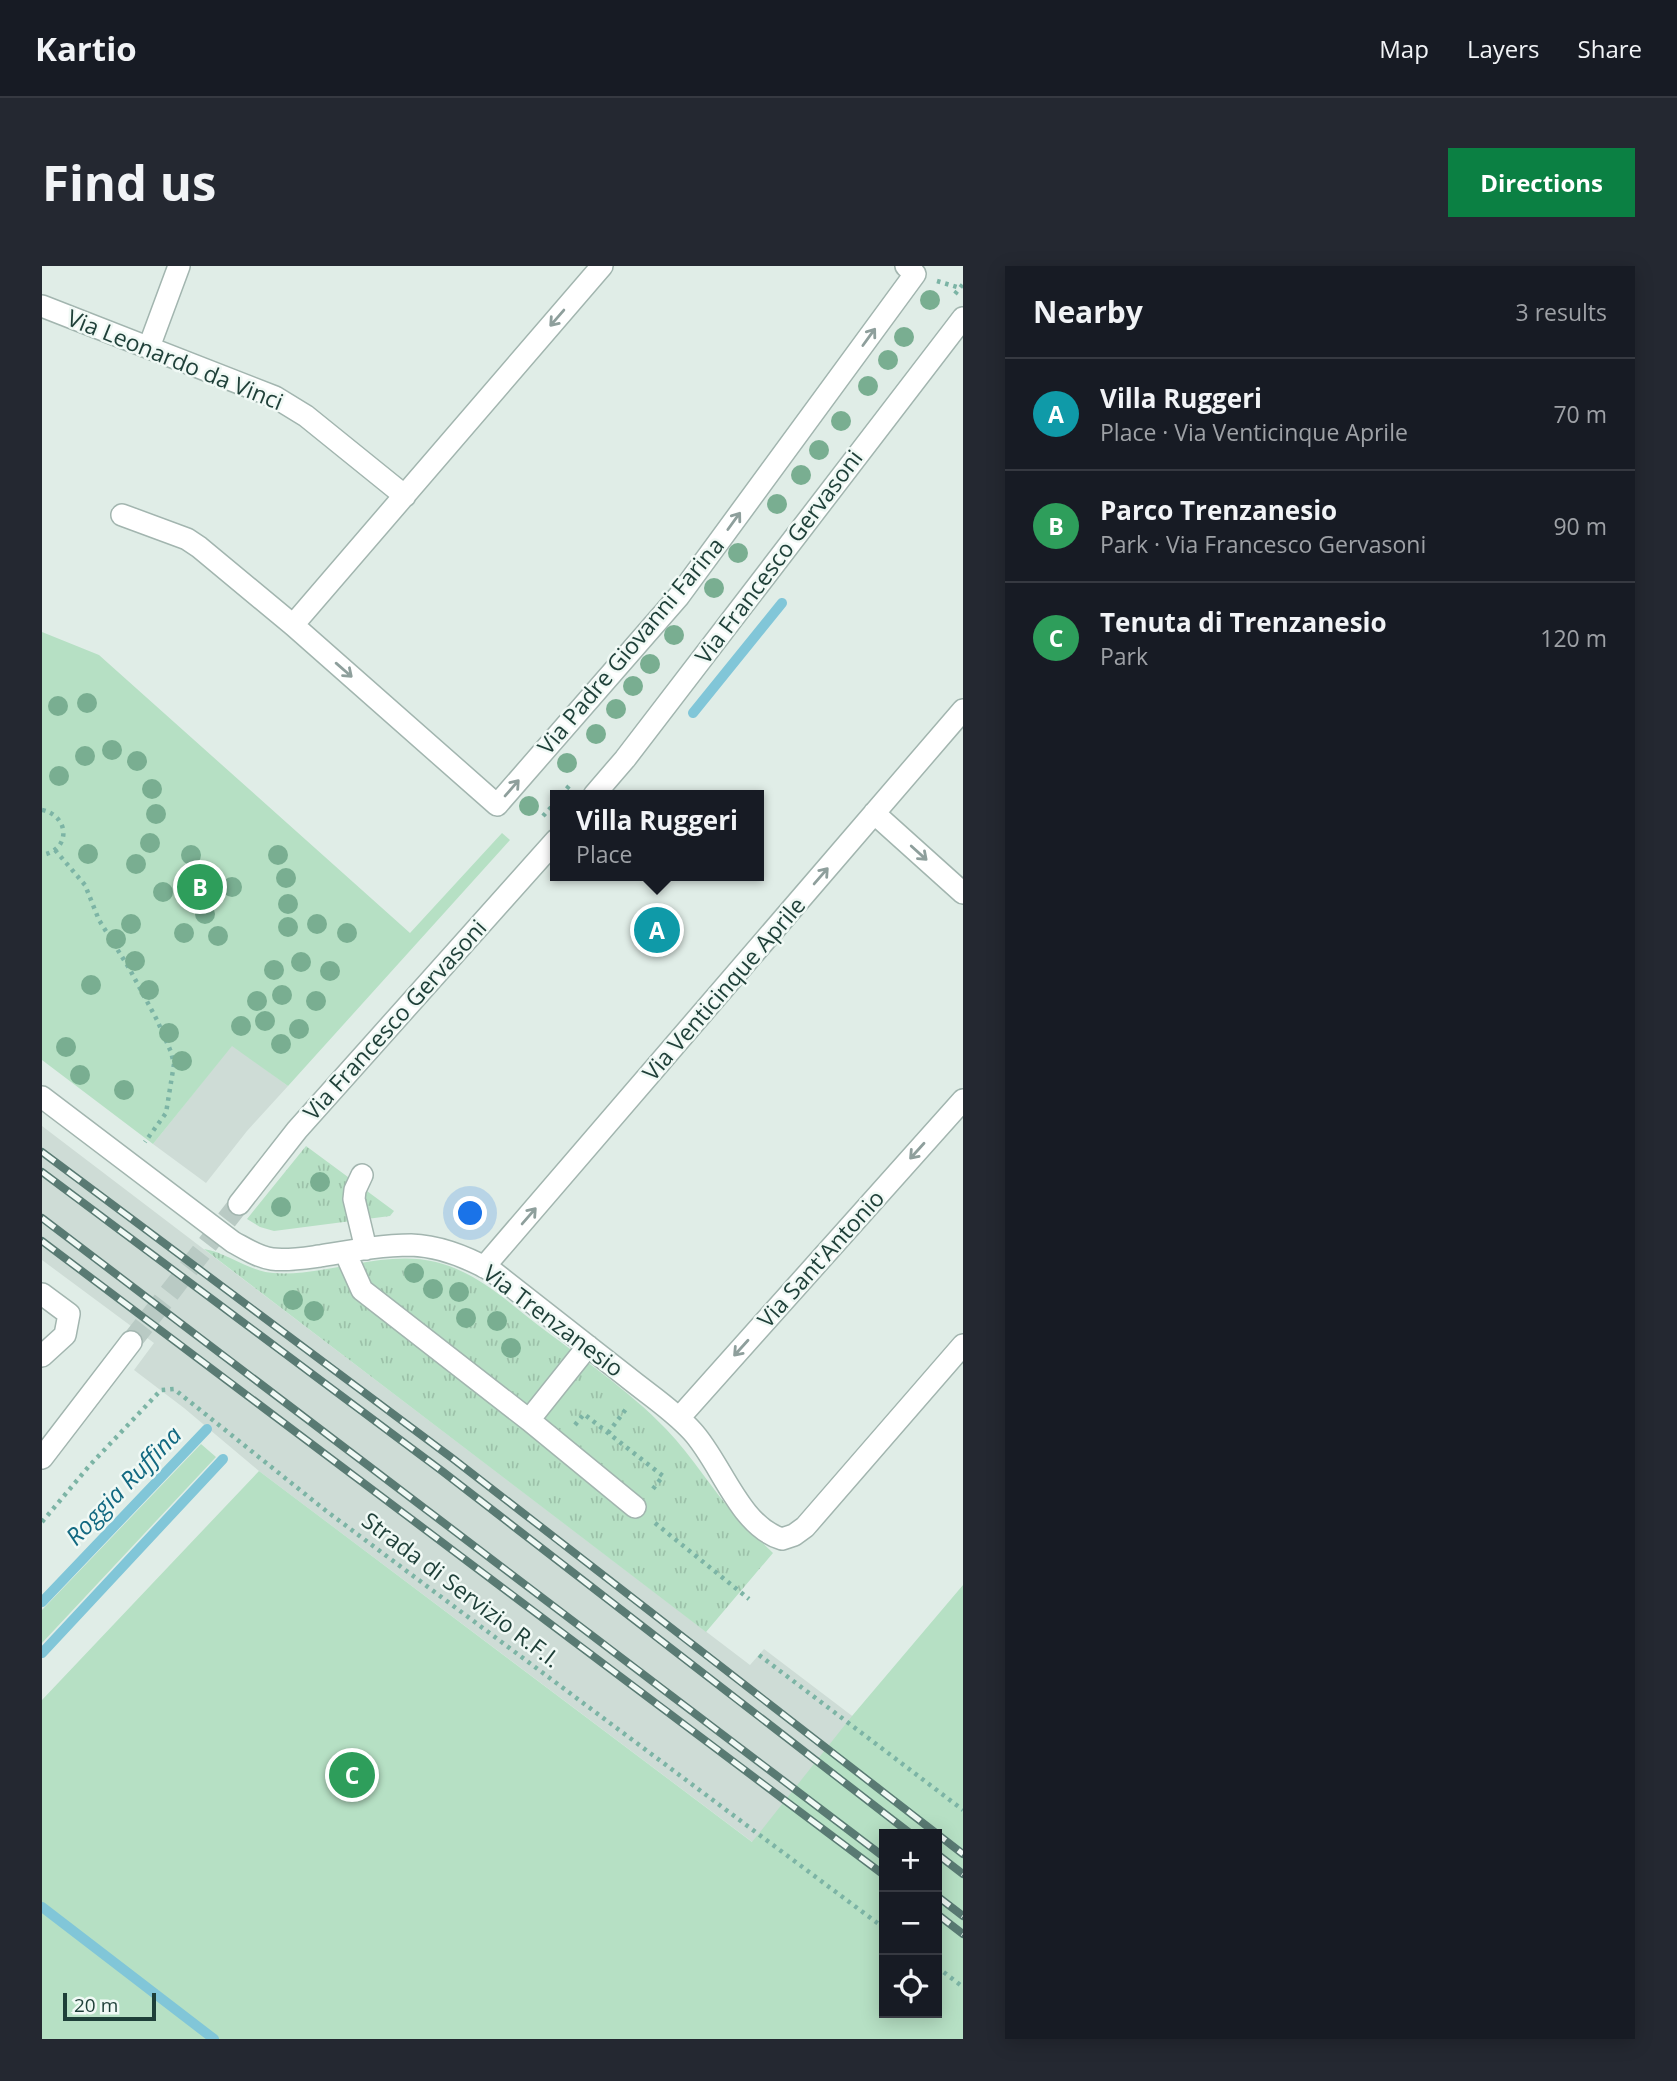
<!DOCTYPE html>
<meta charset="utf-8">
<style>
body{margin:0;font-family:"Open Sans",sans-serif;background:#242831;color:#f1f3f6}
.controls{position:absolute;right:21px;bottom:21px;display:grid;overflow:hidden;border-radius:0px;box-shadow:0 4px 18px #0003}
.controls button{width:63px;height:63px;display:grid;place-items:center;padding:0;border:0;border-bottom:2px solid #363941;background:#171b24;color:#f1f3f6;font:35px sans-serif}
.scale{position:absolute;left:21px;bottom:18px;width:93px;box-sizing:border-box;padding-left:7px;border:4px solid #1e3f38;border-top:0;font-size:19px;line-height:24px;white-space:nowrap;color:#1e3f38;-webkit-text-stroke:5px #f0f9f5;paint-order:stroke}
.you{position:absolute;left:429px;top:948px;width:24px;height:24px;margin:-18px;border:5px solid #fff;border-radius:50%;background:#1a73e8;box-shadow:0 0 0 10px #1a73e833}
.badge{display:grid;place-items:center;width:46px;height:46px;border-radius:50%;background:#0b8043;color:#fff;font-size:23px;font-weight:700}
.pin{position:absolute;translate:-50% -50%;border:4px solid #fff;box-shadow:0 2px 7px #0006}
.popup{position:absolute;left:508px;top:524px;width:214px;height:91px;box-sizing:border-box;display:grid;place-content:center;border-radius:0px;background:#171b24;filter:drop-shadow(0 2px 5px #0005);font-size:23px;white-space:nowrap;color:#9ea1a6}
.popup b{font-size:26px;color:#f1f3f6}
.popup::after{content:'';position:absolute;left:50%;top:100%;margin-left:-14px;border:14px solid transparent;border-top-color:#171b24}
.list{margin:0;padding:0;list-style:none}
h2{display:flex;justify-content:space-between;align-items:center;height:91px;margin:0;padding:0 28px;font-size:30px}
h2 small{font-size:23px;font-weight:400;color:#9ea1a6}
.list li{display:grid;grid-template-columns:46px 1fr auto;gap:21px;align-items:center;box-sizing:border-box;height:112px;padding:0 28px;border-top:2px solid #363941}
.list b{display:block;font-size:26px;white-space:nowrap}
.list p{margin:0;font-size:23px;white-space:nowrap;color:#9ea1a6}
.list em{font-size:23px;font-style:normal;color:#9ea1a6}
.icon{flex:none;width:38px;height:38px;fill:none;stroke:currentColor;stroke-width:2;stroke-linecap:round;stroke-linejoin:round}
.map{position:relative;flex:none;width:921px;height:1773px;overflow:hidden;border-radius:0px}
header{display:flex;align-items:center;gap:42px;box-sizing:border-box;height:98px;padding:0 35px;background:#171b24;border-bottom:2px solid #363941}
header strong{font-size:33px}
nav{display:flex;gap:38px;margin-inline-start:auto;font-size:24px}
.intro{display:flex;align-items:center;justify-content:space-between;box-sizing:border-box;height:168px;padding:0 42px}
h1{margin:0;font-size:49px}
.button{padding:18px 32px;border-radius:0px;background:#0b8043;color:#fff;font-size:24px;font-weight:700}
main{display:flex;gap:42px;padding:0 42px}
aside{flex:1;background:#171b24;border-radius:0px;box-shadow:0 4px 18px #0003}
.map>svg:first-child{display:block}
</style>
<header>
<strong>Kartio</strong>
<nav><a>Map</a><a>Layers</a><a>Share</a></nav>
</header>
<div class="intro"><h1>Find us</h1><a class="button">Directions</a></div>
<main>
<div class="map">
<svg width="921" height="1773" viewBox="0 0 921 1773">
<defs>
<pattern id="grass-tufts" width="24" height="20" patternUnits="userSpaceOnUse" patternTransform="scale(1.75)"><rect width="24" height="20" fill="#b6e0c4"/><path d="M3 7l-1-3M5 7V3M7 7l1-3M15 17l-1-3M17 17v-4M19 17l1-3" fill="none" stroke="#9cc1a9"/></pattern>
</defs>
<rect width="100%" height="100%" fill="#e0ede7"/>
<path fill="#cedcd6" d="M 190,779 L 246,820 L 205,865 L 164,917 L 111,878 Z
M 0,860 L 708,1399 L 722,1383 L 921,1534 L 895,1568 L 842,1568 L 842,1675 L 217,1205 L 142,1142 L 92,1104 L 112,1077 L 0,994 Z"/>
<path fill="url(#grass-tufts)" d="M 264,880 L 352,945 L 348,950 L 232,965 L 218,961 L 205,953 Z
M 162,983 C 186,987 206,1005 231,1007 C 285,1011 340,983 394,996 C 433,1006 462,1032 492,1056 C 535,1089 588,1125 624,1163 C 651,1191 671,1225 697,1254 C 708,1265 720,1276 731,1287 L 664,1366 Z"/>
<path fill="#b6e0c4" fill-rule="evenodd" d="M 0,366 L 57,389 L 368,667 L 460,567 L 468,574 L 246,820 L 190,780 L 111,878 L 0,794 Z
M 159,1178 L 174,1191 L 0,1377 L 0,1344 Z
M 217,1205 L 710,1576 L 810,1450 L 921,1319 L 921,1773 L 0,1773 L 0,1434 ZM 842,1568 L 895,1568 L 895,1747 L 842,1747 Z"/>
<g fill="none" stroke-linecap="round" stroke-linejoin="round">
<path stroke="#81c6d8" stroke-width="10" d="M 651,447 L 740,337
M 0,1336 L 165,1163
M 0,1387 L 181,1193
M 0,1641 L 172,1773"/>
<path stroke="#b9cac4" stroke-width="21" stroke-dasharray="21 10" stroke-linecap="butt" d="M 89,1076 L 197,938"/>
<defs>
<path id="minor" d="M 0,40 L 233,131 L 264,150 L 363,230
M 107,81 L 137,0
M 80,249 L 145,273 L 157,281 L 251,359 L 455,539 L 637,330 L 873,8 L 864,0
M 251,359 L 560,0
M 552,529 L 583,493 L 921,52
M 832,547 L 921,627
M 0,831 L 191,976 C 204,983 216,991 230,993 C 246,995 263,992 278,990 C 308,985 339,979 369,979 C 398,980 425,991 450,1005 C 495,1040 540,1075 584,1110 C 606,1128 631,1144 650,1165 C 679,1196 697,1260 740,1273 L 752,1269 L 763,1261 L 921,1079
M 320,909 L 313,924 L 312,933 L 324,983
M 197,938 L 255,864 L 514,574
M 303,986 L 320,1024 L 487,1154 L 593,1241
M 442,1001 L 921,444
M 0,1028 L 27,1048 L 23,1069 L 0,1090
M 637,1152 L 921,834
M 487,1154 L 546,1080
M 0,1192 L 89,1076"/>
</defs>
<use href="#minor" stroke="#a2b5af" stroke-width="24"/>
<path stroke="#7cb4a5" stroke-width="4.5" stroke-dasharray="3.5 5" stroke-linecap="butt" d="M 895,15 L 918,22
M 913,28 L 921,18
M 519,529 L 527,520
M 0,544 C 28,550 29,584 0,589
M 501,550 L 514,536
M 13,584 L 43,619 L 57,654 L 87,702 L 115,754 L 129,786 L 132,798 L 124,847 L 103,876
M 533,1159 L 542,1148 L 621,1210 L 611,1223
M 566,1167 L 584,1143
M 0,1256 L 48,1199 L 119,1124 L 132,1123 L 283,1244 L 842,1662
M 613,1257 L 707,1333
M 717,1389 L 921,1544
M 895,1701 L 921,1721"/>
<use href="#minor" stroke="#fff" stroke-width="21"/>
<defs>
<path id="rail" d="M 0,886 L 410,1192 L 921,1588
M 0,906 L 400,1205 L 869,1568
M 0,952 L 842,1591
M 0,975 L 842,1609
M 895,1588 L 921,1608
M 895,1630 L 921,1650
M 895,1648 L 921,1668"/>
</defs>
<use href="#rail" stroke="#597a73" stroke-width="8"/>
<use href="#rail" stroke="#f0f9f5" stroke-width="5" stroke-dasharray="16" stroke-linecap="butt"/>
</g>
<g fill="#79ae91">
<circle cx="888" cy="34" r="10"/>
<circle cx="862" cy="71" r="10"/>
<circle cx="846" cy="94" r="10"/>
<circle cx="826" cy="120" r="10"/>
<circle cx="799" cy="155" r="10"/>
<circle cx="777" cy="184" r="10"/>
<circle cx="759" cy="209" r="10"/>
<circle cx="735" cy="238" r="10"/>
<circle cx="696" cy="287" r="10"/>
<circle cx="672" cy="322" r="10"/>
<circle cx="632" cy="369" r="10"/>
<circle cx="608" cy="398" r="10"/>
<circle cx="591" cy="420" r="10"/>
<circle cx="45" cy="437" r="10"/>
<circle cx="16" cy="440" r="10"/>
<circle cx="574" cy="443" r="10"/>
<circle cx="554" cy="468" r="10"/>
<circle cx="70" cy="484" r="10"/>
<circle cx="43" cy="490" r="10"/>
<circle cx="95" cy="495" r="10"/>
<circle cx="525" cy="497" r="10"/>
<circle cx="17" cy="510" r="10"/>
<circle cx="110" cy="523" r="10"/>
<circle cx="487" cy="540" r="10"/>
<circle cx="114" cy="548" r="10"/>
<circle cx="108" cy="577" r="10"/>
<circle cx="46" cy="588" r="10"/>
<circle cx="149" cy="589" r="10"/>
<circle cx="236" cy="589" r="10"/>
<circle cx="94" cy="598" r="10"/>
<circle cx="244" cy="612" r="10"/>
<circle cx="190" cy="621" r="10"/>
<circle cx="121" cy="626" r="10"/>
<circle cx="246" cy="638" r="10"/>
<circle cx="163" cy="648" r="10"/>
<circle cx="89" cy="658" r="10"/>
<circle cx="275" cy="658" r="10"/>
<circle cx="246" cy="661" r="10"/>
<circle cx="142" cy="667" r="10"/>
<circle cx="305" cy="667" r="10"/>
<circle cx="176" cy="670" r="10"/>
<circle cx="74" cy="673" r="10"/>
<circle cx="93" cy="695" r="10"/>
<circle cx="259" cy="696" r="10"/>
<circle cx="232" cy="704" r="10"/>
<circle cx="288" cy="705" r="10"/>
<circle cx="49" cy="719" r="10"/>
<circle cx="107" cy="724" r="10"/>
<circle cx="240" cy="729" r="10"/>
<circle cx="215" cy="735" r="10"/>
<circle cx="274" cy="735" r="10"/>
<circle cx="223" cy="755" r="10"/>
<circle cx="199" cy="760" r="10"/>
<circle cx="257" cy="763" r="10"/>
<circle cx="127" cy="767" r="10"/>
<circle cx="239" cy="778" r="10"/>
<circle cx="24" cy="781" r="10"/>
<circle cx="140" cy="795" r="10"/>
<circle cx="38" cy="809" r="10"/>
<circle cx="82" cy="824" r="10"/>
<circle cx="278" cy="916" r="10"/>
<circle cx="239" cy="941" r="10"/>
<circle cx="372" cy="1007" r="10"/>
<circle cx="391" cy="1023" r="10"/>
<circle cx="417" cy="1026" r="10"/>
<circle cx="251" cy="1034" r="10"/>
<circle cx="272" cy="1045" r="10"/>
<circle cx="424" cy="1052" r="10"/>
<circle cx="455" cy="1055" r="10"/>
<circle cx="469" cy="1082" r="10"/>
</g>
<defs><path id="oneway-shaft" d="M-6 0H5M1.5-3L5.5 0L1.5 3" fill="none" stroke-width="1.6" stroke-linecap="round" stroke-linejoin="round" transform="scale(1.75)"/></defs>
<g stroke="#8e9f9c">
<use href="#oneway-shaft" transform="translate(515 52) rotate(131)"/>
<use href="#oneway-shaft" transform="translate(827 71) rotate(-54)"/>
<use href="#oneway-shaft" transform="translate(692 255) rotate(-54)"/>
<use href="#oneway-shaft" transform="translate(302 404) rotate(41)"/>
<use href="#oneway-shaft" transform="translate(470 522) rotate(-49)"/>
<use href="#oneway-shaft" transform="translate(877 587) rotate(42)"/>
<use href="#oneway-shaft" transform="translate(779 610) rotate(-49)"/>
<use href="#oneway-shaft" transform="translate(875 885) rotate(132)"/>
<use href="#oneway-shaft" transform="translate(487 950) rotate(-49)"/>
<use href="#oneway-shaft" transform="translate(699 1082) rotate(132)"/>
</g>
<g text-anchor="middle" stroke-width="5" stroke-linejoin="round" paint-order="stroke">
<g font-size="23" fill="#1e3f38" stroke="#f0f9f5">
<text transform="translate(133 94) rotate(22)" y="8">Via Leonardo da Vinci</text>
<text transform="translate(737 291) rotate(-53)" y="8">Via Francesco Gervasoni</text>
<text transform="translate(589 380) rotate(-50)" y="8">Via Padre Giovanni Farina</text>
<text transform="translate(682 723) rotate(-49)" y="8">Via Venticinque Aprile</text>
<text transform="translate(353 754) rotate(-48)" y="8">Via Francesco Gervasoni</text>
<text transform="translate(779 993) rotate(-48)" y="8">Via Sant'Antonio</text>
<text transform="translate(511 1055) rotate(37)" y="8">Via Trenzanesio</text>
<text transform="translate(419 1324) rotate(37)" y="8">Strada di Servizio R.F.I.</text>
</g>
<g font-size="24" font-style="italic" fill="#126981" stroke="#f0f9f5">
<text transform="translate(82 1220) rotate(-46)" y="8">Roggia Ruffina</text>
</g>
</g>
</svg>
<div class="controls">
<button>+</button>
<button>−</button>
<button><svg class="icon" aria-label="locate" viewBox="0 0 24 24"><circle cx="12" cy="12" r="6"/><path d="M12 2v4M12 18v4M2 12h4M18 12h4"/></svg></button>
</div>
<div class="scale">20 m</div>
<div class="you"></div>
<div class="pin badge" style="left:615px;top:664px;background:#0f9aa8">A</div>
<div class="popup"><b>Villa Ruggeri</b>Place</div>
<div class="pin badge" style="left:158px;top:621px;background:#2e9e5b">B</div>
<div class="pin badge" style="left:310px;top:1509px;background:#2e9e5b">C</div>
</div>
<aside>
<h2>Nearby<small>3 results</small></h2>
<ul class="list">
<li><span class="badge" style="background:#0f9aa8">A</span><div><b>Villa Ruggeri</b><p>Place · Via Venticinque Aprile</p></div><em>70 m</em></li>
<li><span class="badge" style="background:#2e9e5b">B</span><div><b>Parco Trenzanesio</b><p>Park · Via Francesco Gervasoni</p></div><em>90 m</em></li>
<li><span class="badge" style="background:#2e9e5b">C</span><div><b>Tenuta di Trenzanesio</b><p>Park</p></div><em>120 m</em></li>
</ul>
</aside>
</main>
